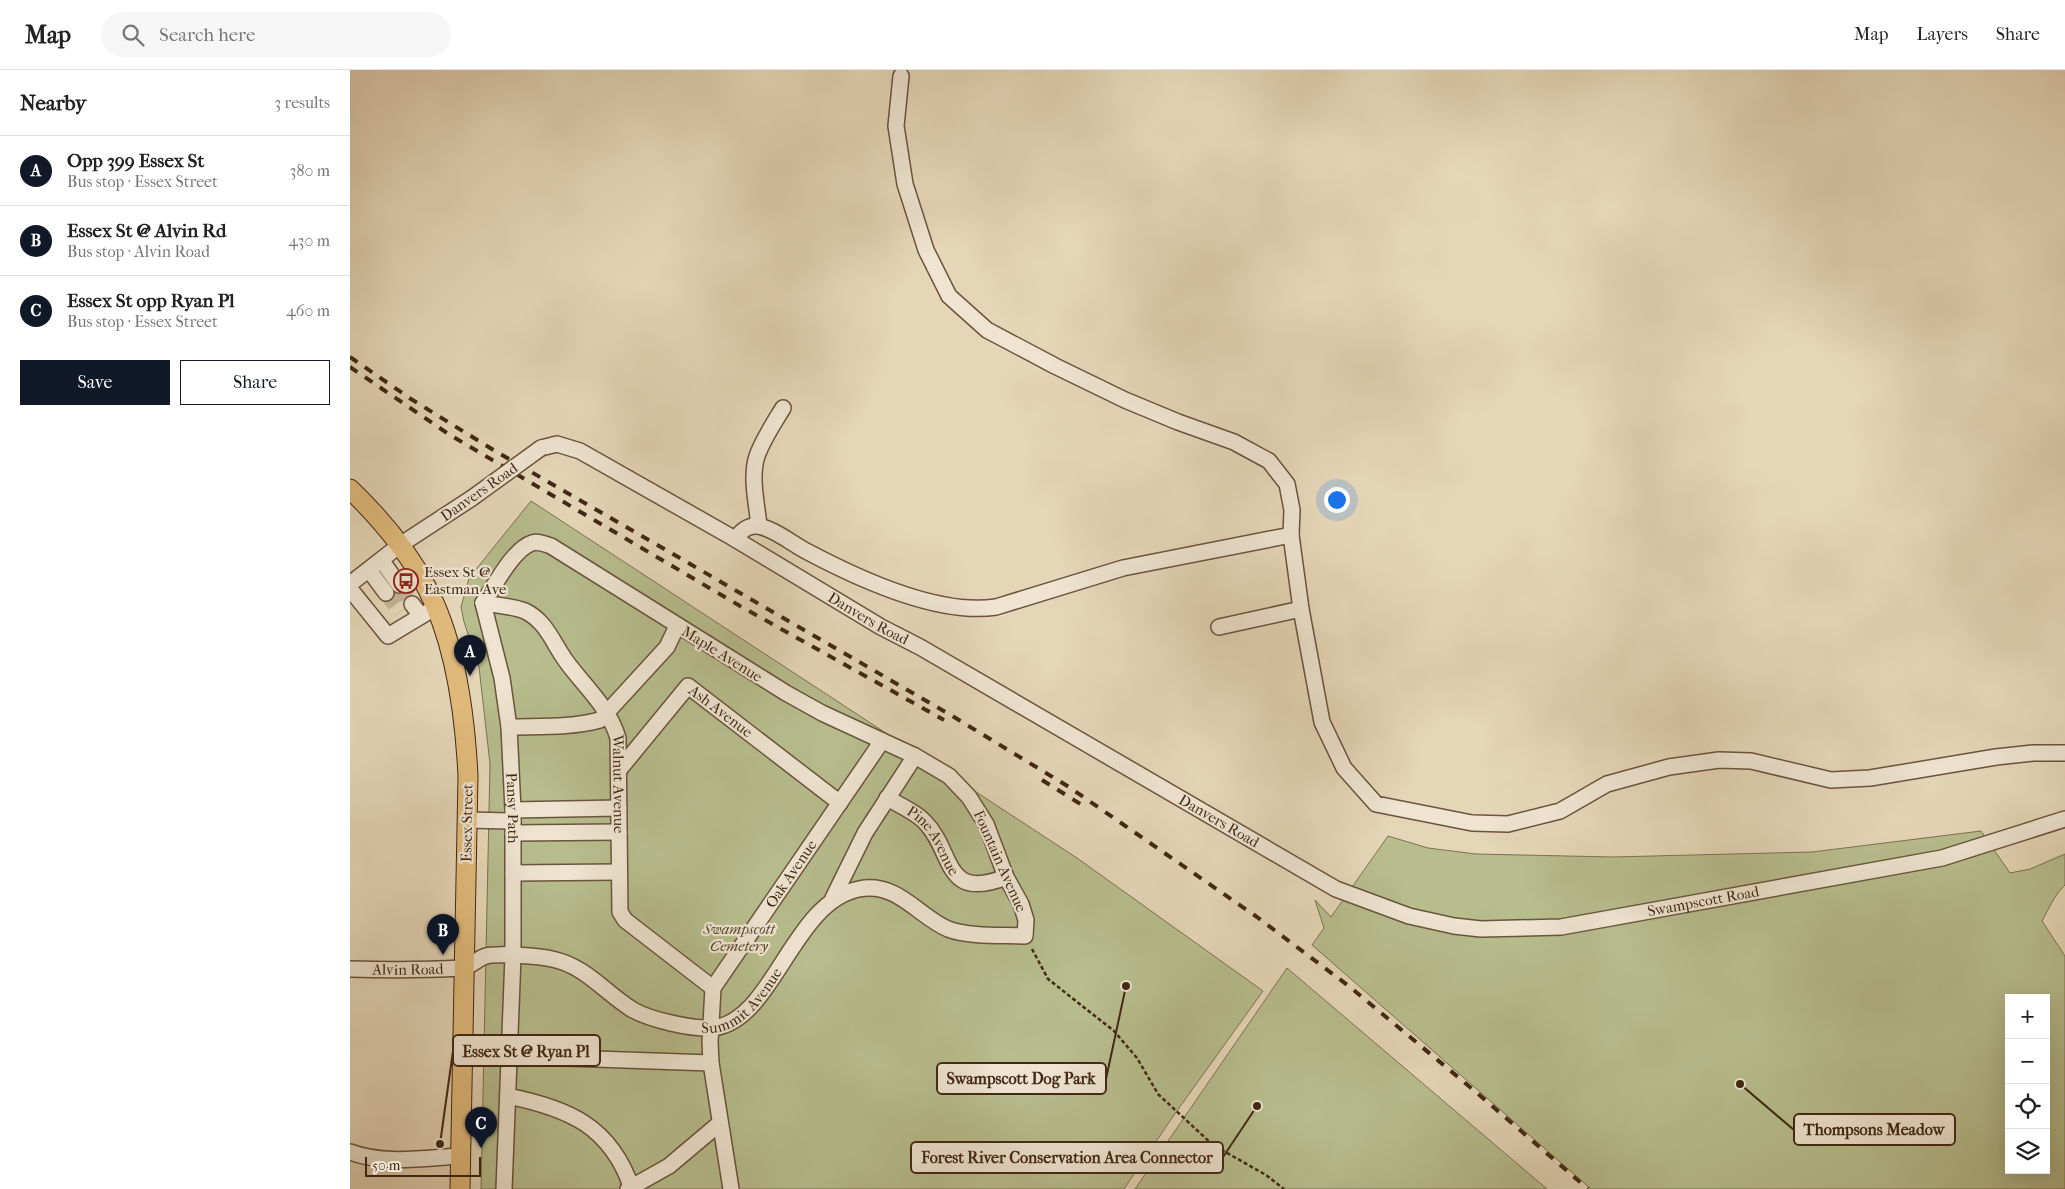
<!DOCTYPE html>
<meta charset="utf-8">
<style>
body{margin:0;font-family:"IM FELL French Canon",serif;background:#f6f6f6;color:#222}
.controls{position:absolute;right:15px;bottom:15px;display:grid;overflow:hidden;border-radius:0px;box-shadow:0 5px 20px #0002}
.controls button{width:45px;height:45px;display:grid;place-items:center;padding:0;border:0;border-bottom:1px solid #e0e0e0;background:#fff;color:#222;font:25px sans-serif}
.scale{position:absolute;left:15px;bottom:12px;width:116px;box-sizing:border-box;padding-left:5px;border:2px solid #412813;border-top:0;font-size:14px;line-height:18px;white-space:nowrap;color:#412813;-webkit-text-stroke:4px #eee4d1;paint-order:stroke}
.you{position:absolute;left:986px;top:429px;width:18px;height:18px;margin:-12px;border:4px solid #fff;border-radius:50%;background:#1a73e8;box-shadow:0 0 0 8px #1a73e833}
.badge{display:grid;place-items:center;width:32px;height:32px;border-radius:50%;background:#111827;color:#fff;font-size:16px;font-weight:700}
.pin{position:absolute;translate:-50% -41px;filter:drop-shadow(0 1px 2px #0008)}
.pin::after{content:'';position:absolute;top:26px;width:18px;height:15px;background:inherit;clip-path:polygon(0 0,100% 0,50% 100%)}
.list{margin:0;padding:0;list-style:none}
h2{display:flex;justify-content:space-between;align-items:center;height:65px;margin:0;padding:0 20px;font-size:21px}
h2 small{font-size:16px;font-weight:400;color:#767676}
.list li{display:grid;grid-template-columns:32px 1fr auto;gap:15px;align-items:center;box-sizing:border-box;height:70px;padding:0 20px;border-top:1px solid #e0e0e0}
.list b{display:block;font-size:19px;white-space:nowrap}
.list p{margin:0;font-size:16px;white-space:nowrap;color:#767676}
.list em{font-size:16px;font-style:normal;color:#767676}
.actions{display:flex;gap:10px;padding:15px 20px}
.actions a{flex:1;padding:11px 0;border:1px solid #111827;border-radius:0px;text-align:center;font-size:18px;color:#111827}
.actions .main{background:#111827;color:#fff}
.icon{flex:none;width:28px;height:28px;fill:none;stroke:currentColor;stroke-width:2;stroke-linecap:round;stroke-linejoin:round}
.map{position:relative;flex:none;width:1715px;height:1119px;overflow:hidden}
header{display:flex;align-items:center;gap:30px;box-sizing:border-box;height:70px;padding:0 25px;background:#fff;border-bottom:1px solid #e0e0e0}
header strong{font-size:24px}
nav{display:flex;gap:28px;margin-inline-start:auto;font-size:18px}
.search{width:350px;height:45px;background:#f6f6f6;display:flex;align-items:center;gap:12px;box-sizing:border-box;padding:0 18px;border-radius:28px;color:#767676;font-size:19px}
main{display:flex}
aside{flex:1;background:#fff}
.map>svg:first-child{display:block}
</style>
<header>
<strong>Map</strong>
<div class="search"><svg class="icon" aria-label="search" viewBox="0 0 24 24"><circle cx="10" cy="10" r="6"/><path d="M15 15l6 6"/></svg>Search here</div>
<nav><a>Map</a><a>Layers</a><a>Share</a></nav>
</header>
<main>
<aside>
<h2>Nearby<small>3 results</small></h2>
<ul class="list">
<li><span class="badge">A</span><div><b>Opp 399 Essex St</b><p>Bus stop · Essex Street</p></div><em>380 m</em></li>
<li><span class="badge">B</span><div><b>Essex St @ Alvin Rd</b><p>Bus stop · Alvin Road</p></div><em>430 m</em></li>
<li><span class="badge">C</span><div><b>Essex St opp Ryan Pl</b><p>Bus stop · Essex Street</p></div><em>460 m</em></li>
</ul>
<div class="actions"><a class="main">Save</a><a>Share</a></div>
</aside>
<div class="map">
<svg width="1715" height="1119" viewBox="0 0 1715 1119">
<rect width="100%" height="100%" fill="#e5d6b8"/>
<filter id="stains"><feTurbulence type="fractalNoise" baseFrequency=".004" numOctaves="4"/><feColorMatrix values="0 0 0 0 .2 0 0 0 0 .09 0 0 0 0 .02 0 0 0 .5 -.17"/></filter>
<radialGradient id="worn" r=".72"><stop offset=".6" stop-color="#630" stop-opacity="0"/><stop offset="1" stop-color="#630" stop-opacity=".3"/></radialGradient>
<path fill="#b7bd8d" stroke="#7c7250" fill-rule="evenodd" d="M 181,431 L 727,788 L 913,921 L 824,1045 L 774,1119 L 131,1119 L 140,694 L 129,597 L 114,552 L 111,537 L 119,508 Z
M 1631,761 L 1660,803 L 1680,799 L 1715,784 L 1715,815 C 1704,825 1699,839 1692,851 L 1715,886 L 1715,1119 L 1241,1119 L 962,875 L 974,858 L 965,830 L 981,847 L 1038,766 L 1078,778 L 1126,784 L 1263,787 L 1462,782 ZM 1659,928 L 1696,928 L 1696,1100 L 1659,1100 Z
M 937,898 L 1197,1119 L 785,1119 Z"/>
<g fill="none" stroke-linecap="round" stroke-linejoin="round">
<path stroke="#c4b397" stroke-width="15" stroke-dasharray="15 8" stroke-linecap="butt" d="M 49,515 L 62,534
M 36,523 L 50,542"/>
<defs>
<g id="minor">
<path d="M 551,6 L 546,56 L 555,114 L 576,180 L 599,226 L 637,260 L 705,296 L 775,330 L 828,352 L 884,372 L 919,391 L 937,414 L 942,440 L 941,465 L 951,539 L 972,652 L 994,698 L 1026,734 L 1122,753 L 1158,754 L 1210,741 L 1257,714 L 1319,697 L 1369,690 L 1401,691 L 1481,710 L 1520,708 L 1646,687 L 1683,683 L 1715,683"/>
<path id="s1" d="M 191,378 L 207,374 L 230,381 L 385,469 L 531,557 L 570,577 L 986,819 L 1059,846 L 1104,856 L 1131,859 L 1211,857 L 1592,788 L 1715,749"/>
<path d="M 409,456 C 407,434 400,407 407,386 C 413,369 424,353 433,338"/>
<path d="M 385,469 C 391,462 397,455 407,456 C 422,457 444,475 458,482 C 509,509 588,546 646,537 L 773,498 L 941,465"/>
<path d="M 32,491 L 49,515"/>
<path d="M 19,500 L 36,523"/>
<path d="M 0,514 L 50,475 L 122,428"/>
<path d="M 0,519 L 38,566 L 86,537"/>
<path id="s2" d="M 133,533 L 152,608 L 159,657 L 163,740 L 163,886 L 154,1119"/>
<path id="s3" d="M 133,533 C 146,535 162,536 175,541 C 196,551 203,573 216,591 C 234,616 259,637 268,668 L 270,842 L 275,850 L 363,918"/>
<path d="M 62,534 L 71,546"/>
<path d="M 869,557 L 951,539"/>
<path d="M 159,657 C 189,656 221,658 250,650 L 317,577 L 327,556"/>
<path id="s4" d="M 269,700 L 338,616 L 490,733"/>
<path id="s5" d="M 537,728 C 549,735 564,741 574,751 C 605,782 592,832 656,807"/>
<path d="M 163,740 L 269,738"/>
<path d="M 117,750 L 163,751"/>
<path d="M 163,763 L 269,762"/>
<path d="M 163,803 L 269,802"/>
<path d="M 483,828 L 515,763 L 565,686"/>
<path id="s6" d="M 0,899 C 37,900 75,900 112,898 C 121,897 128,888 136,886 C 147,883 190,886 202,889 C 236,896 255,923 283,940 C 301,950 341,959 362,958 C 423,953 442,832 509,819 C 547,811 569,847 598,859 C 619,867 652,865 675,866 L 676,850 L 671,834 L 656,807 L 636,754 L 619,727 L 599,706 L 565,686 L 472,643 L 436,623 L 201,476 C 195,474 188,471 182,473 C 163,479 144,517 133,533"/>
<path d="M 158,986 L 361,993"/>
<path d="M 158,1026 C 218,1038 261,1056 282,1119"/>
<path d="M 0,1082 C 35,1095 74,1088 111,1086"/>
<path d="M 278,1119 L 319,1096 L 370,1053"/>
<path id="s7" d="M 381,1119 L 361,993 L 360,972 L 363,918 L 532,671"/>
</g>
<path id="major" d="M 0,419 C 30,448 58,481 77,518 C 106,573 115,645 118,706 L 110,1119"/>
</defs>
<use href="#minor" stroke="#6a543c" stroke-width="18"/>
<use href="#major" stroke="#412813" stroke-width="21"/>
<path stroke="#412813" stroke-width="2.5" stroke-dasharray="4 2.5" stroke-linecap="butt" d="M 682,879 L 698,909 L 764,961 L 787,988 L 808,1024 L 863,1075 L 916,1105 L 934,1119"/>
<use href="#minor" stroke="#eee4d1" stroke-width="15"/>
<use href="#major" stroke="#e2bb7c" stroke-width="19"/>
<path stroke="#412813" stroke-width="4" stroke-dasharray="9 9" stroke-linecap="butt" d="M 0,287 L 61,329 L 145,381 L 599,644 L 719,717 L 907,847 L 1000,917 L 1126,1022 L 1238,1119
M 0,297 L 100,365 L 390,536 L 594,650
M 692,710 L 732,735"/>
<defs>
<path id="minor-bridge" d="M 122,428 L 191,378"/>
</defs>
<use href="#minor-bridge" stroke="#6a543c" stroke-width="18" stroke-linecap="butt"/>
<use href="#minor-bridge" stroke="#eee4d1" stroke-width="15"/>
</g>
<defs>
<symbol id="bus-ring" viewBox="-11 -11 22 22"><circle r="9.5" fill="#eee4d1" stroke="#8f2418" stroke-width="1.5"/><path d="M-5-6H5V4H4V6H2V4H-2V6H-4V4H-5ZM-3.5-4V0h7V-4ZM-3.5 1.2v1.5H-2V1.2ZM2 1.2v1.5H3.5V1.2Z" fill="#8f2418"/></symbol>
</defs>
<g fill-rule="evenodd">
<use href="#bus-ring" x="42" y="497" width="28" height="28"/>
</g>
<g text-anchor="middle" stroke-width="4.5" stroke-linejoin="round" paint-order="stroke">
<g font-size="15" fill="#412813" stroke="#eee4d1">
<text transform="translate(129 422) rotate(-35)" y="5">Danvers Road</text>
<text dy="5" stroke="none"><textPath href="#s1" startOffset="374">Danvers Road</textPath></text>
<text transform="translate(372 584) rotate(32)" y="5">Maple Avenue</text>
<text dy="5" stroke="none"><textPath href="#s4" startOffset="150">Ash Avenue</textPath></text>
<text dy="5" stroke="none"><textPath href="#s3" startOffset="248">Walnut Avenue</textPath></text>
<text dy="5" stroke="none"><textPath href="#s2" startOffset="208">Pansy Path</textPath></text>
<text dy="5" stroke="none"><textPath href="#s1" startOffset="779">Danvers Road</textPath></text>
<text transform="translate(117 753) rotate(-89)" y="5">Essex Street</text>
<text dy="5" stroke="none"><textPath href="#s5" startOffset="65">Pine Avenue</textPath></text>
<text transform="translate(650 791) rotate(66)" y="5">Fountain Avenue</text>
<text dy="5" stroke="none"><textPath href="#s7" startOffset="341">Oak Avenue</textPath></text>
<text dy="5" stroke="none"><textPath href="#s1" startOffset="1290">Swampscott Road</textPath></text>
<text dy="5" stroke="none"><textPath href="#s6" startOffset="58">Alvin Road</textPath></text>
<text dy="5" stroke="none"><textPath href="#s6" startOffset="424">Summit Avenue</textPath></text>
</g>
<g font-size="15" fill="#412813" stroke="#eee4d1" text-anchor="start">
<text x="74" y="507">Essex St @<tspan x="74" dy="17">Eastman Ave</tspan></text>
</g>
<g font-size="15" font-style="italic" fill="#59462b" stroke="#eee4d1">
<text x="389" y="864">Swampscott<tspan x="389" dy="17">Cemetery</tspan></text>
</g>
</g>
<path fill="none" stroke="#412813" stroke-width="2" d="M90 1074L103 981M776 916L756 1009M1390 1014L1444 1060M907 1036L873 1087"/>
<g fill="#412813" stroke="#eee4d1" stroke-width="2">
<circle cx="90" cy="1074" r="5"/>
<circle cx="776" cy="916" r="5"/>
<circle cx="1390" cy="1014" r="5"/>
<circle cx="907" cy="1036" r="5"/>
</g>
<g fill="#eee4d1" stroke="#412813" stroke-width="2">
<rect x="103" y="965" width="147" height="31" rx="5"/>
<rect x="587" y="993" width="169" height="31" rx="5"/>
<rect x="1444" y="1044" width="161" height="31" rx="5"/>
<rect x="561" y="1072" width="312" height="31" rx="5"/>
</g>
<g font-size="16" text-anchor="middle" font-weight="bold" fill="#412813">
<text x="176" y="987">Essex St @ Ryan Pl</text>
<text x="671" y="1014">Swampscott Dog Park</text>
<text x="1524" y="1065">Thompsons Meadow</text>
<text x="717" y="1093">Forest River Conservation Area Connector</text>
</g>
<rect width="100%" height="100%" filter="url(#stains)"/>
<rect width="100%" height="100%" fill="url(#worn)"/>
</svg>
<div class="controls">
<button>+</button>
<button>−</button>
<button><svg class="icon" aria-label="locate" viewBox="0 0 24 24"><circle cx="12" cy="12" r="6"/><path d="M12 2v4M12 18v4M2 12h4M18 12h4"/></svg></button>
<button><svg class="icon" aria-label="layers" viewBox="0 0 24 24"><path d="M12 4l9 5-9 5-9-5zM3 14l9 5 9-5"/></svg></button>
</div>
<div class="scale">50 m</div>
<div class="you"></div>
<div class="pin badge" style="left:120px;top:606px">A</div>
<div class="pin badge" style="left:93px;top:885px">B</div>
<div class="pin badge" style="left:131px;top:1078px">C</div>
</div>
</main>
